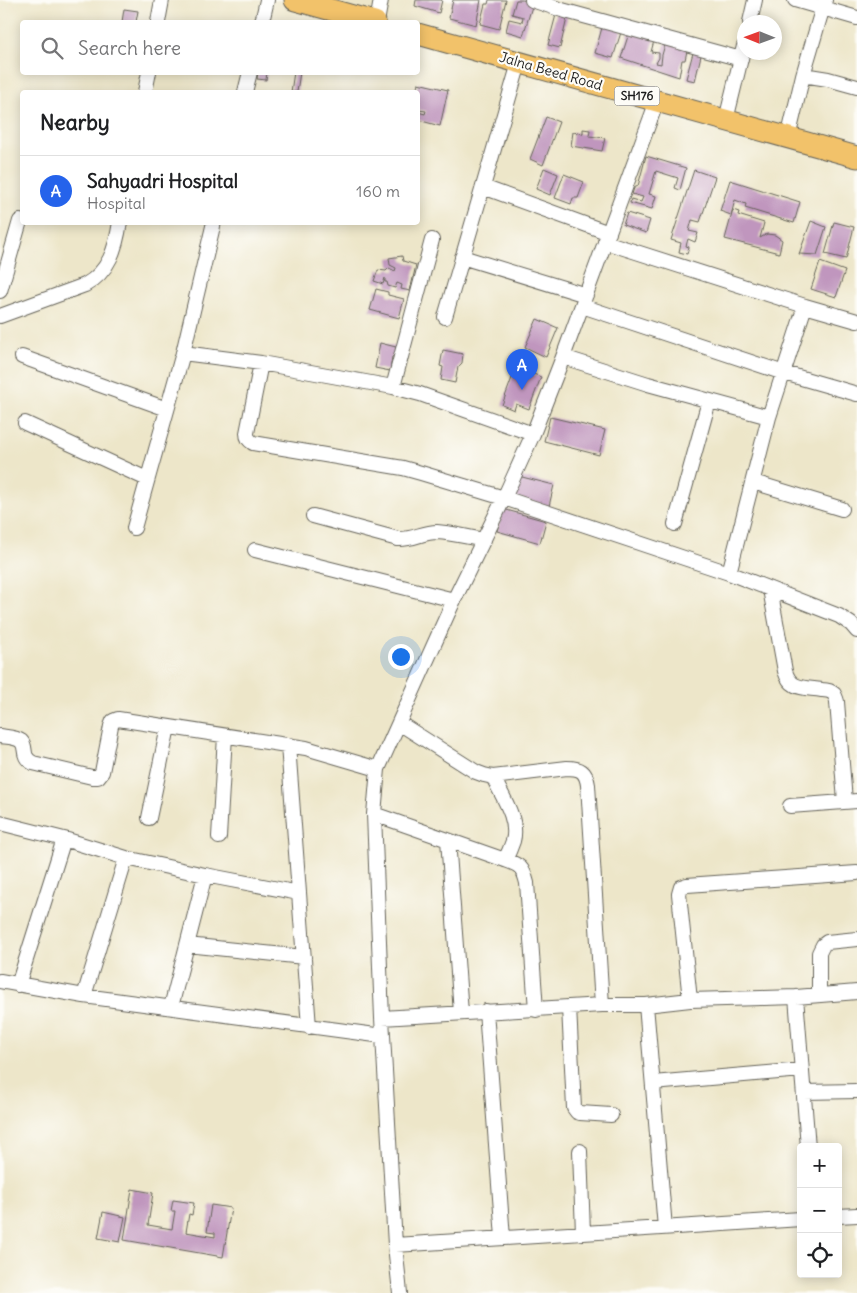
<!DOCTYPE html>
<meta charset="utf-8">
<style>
body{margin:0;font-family:Delius,sans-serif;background:#f2f2f2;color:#202124}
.controls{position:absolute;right:15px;bottom:15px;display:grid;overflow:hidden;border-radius:5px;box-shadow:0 2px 12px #0003}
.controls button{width:45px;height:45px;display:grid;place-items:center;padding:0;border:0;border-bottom:1px solid #e0e0e0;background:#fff;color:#202124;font:25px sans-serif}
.compass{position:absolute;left:737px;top:15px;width:45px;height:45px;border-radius:50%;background:#fff;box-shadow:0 2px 12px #0003;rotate:271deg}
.you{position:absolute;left:400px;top:656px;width:18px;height:18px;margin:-12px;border:4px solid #fff;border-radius:50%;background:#1a73e8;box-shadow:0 0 0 8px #1a73e833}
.badge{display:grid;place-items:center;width:32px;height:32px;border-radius:50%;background:#2563eb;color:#fff;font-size:16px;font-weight:700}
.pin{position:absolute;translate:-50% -41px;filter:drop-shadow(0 1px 2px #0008)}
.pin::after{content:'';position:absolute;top:26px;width:18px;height:15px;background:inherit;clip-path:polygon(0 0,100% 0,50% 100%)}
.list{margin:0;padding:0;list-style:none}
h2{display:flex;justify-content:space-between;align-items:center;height:65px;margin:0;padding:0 20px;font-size:21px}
h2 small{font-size:16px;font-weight:400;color:#757577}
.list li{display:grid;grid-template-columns:32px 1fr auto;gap:15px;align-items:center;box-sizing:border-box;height:70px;padding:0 20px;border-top:1px solid #e0e0e0}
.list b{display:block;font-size:19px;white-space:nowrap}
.list p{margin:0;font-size:16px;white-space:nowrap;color:#757577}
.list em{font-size:16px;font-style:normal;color:#757577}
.icon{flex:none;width:28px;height:28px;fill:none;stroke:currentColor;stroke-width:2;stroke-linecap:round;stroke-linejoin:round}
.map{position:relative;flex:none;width:857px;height:1293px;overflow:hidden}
.search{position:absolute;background:#fff;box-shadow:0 2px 12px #0003;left:20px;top:20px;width:400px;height:55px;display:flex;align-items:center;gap:12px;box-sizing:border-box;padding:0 18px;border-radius:5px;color:#757577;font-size:19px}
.panel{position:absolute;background:#fff;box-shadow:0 2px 12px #0003;left:20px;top:90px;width:400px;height:135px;border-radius:5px}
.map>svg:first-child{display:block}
</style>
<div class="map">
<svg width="857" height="1293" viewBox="0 0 857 1293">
<rect width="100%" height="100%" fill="#fdfcf7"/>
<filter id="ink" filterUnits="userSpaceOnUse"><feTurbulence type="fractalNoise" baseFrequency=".02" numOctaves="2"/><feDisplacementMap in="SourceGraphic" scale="10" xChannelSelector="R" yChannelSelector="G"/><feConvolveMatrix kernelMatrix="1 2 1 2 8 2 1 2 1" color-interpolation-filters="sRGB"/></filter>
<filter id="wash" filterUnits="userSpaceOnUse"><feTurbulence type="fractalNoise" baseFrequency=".0096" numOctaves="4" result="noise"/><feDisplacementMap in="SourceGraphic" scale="20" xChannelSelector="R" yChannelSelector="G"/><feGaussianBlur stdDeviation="1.12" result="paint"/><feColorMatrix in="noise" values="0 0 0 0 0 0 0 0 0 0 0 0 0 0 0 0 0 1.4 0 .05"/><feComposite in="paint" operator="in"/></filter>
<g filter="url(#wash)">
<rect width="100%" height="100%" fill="#ede6c9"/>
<g id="blocks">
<path fill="#c096be" d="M 416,0 L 442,0 L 439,13 L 415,6 Z
M 453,0 L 481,0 L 476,25 L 449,18 Z
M 489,0 L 506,0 L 499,29 L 480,24 L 485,4 L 488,4 Z
M 516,0 L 523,0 L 533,3 L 523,36 L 506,31 L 509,19 L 522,22 L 523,17 L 512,14 Z
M 124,9 L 138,11 L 136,22 L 122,22 Z
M 557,11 L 568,14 L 560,48 L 548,45 Z
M 603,24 L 622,29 L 613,58 L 595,53 Z
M 630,30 L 655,37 L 651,52 L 659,53 L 659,58 L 656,63 L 661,64 L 662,55 L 666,41 L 688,46 L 685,60 L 682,60 L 679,77 L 621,58 Z
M 694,49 L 702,51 L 695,81 L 686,79 Z
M 258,72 L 267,72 L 266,80 L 257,79 Z
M 294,72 L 300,72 L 297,92 L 291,92 Z
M 418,83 L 448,90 L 440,126 L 418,120 L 418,112 L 425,114 L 426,111 L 418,110 L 418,92 L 416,92 Z
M 546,117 L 559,122 L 543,165 L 530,159 Z
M 583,129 L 590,130 L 589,136 L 605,138 L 602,151 L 571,146 L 573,132 L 583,134 Z
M 646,156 L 686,168 L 680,190 L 675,188 L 678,178 L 656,171 L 649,194 L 656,196 L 652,209 L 630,203 L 631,199 L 641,202 L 643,197 L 632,194 L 634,188 L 638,186 Z
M 544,168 L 558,174 L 550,195 L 536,189 Z
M 694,170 L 715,177 L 700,222 L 692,220 L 689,231 L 698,233 L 695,242 L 688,239 L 686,246 L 689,247 L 687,254 L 679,252 L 681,243 L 671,240 Z
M 564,174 L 584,182 L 578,198 L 573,198 L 571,204 L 555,198 Z
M 730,180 L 800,202 L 794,223 L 745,208 L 746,204 L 735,200 L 731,215 L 720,211 Z
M 733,210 L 739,212 L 738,215 L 764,223 L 760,238 L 767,234 L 775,235 L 782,240 L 779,253 L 725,239 Z
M 627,213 L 650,220 L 646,233 L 623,225 Z
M 811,221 L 826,227 L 817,255 L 799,254 Z
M 834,222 L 854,227 L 846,259 L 825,254 Z
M 402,256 L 403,261 L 416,265 L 410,291 L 401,289 L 402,285 L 397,283 L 395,288 L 388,286 L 387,282 L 385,282 L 385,278 L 383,284 L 374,281 L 378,270 L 386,271 L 389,268 L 395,271 L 396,268 L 390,265 L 389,258 Z
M 820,262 L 845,271 L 836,297 L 811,289 Z
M 376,289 L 388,292 L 388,295 L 404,299 L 399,318 L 370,310 Z
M 537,319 L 558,328 L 546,357 L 525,347 Z
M 380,343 L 396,347 L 395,355 L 392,357 L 390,371 L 375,368 Z
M 443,350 L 463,354 L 462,363 L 458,367 L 455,383 L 441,380 L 443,367 L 440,366 Z
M 516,367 L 541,377 L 529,409 L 516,404 L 514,410 L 502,405 Z
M 550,417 L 605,430 L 599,455 L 544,441 Z
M 518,476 L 554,485 L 549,506 L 513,497 Z
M 503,509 L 546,521 L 540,543 L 497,531 Z
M 132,1189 L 153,1193 L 148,1225 L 172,1229 L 175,1211 L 171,1211 L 173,1200 L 194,1203 L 192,1215 L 189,1214 L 186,1232 L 215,1237 L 215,1233 L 207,1232 L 211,1205 L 231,1208 L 223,1257 L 124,1240 Z
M 103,1212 L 125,1217 L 120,1242 L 98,1238 Z"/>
</g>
</g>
<g filter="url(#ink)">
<use href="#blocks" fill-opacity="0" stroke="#656359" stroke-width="1"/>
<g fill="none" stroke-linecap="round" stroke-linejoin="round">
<defs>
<path id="minor" d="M 532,0 L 562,10 L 741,59
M 795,0 L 857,18
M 158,22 L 162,0
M 262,22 L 267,0
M 377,22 L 381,0
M 750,22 L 755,0
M 803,75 L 828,79 L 857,87
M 145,92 L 149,72
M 245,92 L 250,72
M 726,120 L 744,46
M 788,138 L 803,75 L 825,0
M 483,187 L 609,233
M 462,257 L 586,295
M 0,291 L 20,221
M 582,306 L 784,373 L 857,394
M 805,306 L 857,321
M 0,316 L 85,285 C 109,272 116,248 120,222
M 445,317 L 519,63
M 183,353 L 261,363 L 393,387 L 420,394 L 533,434
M 22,357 L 167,409
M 563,357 L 648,384 L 769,417
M 261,363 L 247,433 C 247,438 249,440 253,443 L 403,468 L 421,473 L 504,498 L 729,573 L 769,417 L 805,306 L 605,242
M 393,387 L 432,240
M 25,423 L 147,479
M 753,482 L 842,509
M 313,516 L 398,539 C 412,540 423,532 437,532 C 452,533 468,537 484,540
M 675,524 L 709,401
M 134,528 L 183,353 L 214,222
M 255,550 L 454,600
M 729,573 L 839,616 L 851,624 L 857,631
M 770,589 L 785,671 C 791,691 805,687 822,690 C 826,690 831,691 834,694 C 835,696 837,700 837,702 L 845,801
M 399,723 L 476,772 L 484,775 L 493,777 L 567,768 C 580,768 586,771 588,785 L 602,1005
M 0,736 C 6,737 16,737 21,741 C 28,748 20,756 33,763 L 92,777 L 98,777 L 102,772 L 111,726 L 113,721 L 118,719 L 306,748 L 378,769
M 288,745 L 309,1027
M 493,777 C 502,796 519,820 513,841 C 511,847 508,854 505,860
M 790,806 L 857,801
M 374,814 L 505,860 C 520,865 523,867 527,883 L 536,1010
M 149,818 L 168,727
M 0,823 L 64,839 L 126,858 L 205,875 L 299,893
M 219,837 L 225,736
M 448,840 L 461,1013
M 187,945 L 304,957
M 0,981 L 84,996 L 383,1036
M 18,985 L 64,839
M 819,995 L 819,953 L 823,945 L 827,942 L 857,939
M 84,996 L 126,858
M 796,997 L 808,1147
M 690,1000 L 679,894 L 681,887 L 687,885 L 857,873
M 646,1005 L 665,1228
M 171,1007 L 205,875
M 569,1007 L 574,1108 L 577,1112 L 580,1113 L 611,1115
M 486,1011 L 503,1238
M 382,1018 L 602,1005 L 646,1005 L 690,1000 L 796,997 L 857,992
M 653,1083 L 802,1070
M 804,1092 L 857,1091
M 580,1151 L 583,1233
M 838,1216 L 857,1215
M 395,1245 L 801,1219
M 400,1293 L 395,1245 L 382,1018 L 374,814 L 378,769 L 454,600 L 504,498 L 533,434 L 563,357 L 657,101"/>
<path id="primary" d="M 295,0 L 375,22
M 418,34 L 857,157"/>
</defs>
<use href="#minor" stroke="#656359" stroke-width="16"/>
<use href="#primary" stroke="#656359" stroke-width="23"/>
<use href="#minor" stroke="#fff" stroke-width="14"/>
<use href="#primary" stroke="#f2c26a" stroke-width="21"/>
</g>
</g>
<g text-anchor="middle" stroke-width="4.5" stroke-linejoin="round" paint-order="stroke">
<rect fill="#fdfcf7" stroke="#605f5e" stroke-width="1" x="614.5" y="86.5" width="45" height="19" rx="4"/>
<g font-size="12" font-weight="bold" fill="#1c1c1c">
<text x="637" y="100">SH176</text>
</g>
<g font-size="14" fill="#1c1c1c" stroke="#fdfcf7">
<text transform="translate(551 71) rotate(16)" y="5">Jalna Beed Road</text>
</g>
</g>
</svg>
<div class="controls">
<button>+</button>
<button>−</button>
<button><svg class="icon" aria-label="locate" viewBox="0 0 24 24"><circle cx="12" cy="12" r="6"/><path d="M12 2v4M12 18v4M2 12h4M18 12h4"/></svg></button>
</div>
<svg class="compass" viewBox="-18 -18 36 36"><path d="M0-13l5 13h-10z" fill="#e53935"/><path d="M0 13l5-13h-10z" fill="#757577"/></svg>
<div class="you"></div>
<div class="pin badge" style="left:522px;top:390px">A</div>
<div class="search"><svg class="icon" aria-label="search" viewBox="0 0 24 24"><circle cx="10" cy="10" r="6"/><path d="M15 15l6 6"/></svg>Search here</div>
<section class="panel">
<h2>Nearby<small></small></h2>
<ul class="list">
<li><span class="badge">A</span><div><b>Sahyadri Hospital</b><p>Hospital</p></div><em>160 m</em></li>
</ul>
</section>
</div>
